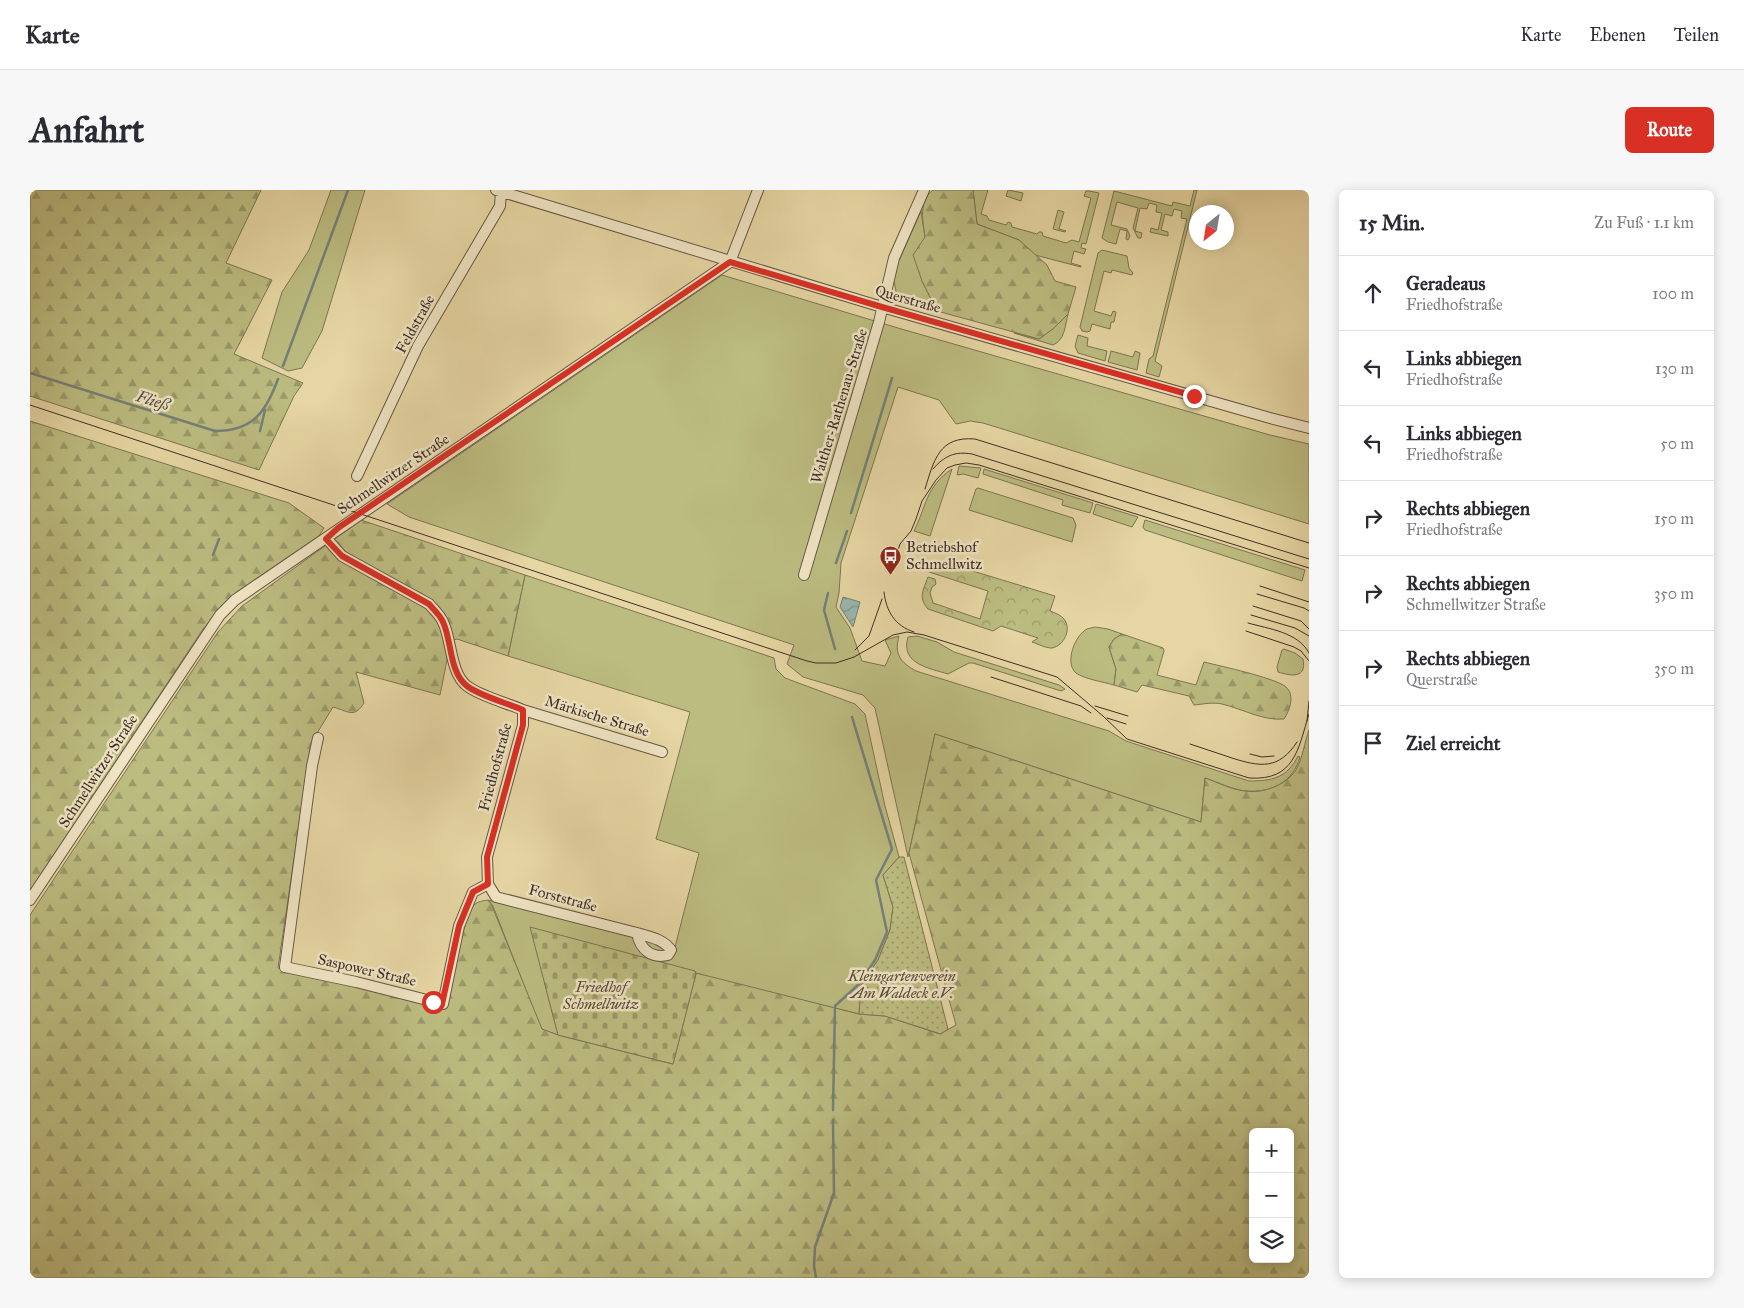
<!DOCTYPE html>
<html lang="de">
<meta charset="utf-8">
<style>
body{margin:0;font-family:"IM FELL Great Primer",serif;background:#f7f7f7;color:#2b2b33}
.controls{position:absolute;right:15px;bottom:15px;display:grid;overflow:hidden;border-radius:8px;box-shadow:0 2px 12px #0003}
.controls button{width:45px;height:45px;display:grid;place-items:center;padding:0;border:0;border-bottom:1px solid #e1e1e2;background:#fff;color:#2b2b33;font:25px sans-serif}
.compass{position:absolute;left:1159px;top:15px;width:45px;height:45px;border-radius:50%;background:#fff;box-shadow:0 2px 12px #0003;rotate:210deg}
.stop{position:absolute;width:15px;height:15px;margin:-11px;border:4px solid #d93025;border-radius:50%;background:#fff}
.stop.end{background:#d93025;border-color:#fff;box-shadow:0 1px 5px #0008}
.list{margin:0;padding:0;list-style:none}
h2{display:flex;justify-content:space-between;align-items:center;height:65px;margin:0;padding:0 20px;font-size:21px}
h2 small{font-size:16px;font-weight:400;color:#7c7c81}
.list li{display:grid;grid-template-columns:32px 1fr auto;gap:15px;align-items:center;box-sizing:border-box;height:75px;padding:0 20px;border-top:1px solid #e1e1e2}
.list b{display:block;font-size:19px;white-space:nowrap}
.list p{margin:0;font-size:16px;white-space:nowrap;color:#7c7c81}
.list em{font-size:16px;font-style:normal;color:#7c7c81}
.icon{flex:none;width:28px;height:28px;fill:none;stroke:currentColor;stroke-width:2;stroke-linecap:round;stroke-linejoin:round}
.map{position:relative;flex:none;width:1279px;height:1088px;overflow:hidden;border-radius:8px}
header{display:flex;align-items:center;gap:30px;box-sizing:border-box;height:70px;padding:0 25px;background:#fff;border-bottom:1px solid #e1e1e2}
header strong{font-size:24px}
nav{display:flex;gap:28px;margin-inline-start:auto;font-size:18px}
.intro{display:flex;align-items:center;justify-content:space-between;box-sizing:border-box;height:120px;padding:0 30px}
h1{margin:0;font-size:35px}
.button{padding:12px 22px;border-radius:8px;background:#d93025;color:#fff;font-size:18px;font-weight:700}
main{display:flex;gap:30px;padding:0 30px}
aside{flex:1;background:#fff;border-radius:8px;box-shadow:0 2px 12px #0003}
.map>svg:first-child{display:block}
</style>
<header>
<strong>Karte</strong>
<nav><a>Karte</a><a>Ebenen</a><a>Teilen</a></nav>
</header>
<div class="intro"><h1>Anfahrt</h1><a class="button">Route</a></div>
<main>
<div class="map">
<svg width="1279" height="1088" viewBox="0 0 1279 1088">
<defs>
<pattern id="forest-firs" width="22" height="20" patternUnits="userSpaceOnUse" patternTransform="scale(1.25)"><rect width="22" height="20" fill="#bcbc80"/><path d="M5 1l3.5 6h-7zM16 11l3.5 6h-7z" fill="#9a9969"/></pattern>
<pattern id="cemetery-stones" width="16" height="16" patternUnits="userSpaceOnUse" patternTransform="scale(1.25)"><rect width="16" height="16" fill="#bcbc80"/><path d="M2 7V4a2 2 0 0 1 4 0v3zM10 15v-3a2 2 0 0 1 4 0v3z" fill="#9a9969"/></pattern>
<pattern id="park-crowns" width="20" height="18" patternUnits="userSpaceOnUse" patternTransform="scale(1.25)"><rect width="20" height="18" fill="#bcbc80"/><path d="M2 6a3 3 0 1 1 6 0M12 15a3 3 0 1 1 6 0" fill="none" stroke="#9a9969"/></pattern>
<pattern id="garden-dots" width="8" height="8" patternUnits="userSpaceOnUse" patternTransform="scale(1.25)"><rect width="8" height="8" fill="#bcbc80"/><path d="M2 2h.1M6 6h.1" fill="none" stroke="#9a9969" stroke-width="1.8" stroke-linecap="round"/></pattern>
<pattern id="water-waves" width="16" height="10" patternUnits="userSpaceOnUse" patternTransform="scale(1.25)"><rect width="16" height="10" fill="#9ab7b1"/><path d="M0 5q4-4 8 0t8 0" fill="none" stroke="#7f9590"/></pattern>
</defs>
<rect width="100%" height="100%" fill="#e6d6a3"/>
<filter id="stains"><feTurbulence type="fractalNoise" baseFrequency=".004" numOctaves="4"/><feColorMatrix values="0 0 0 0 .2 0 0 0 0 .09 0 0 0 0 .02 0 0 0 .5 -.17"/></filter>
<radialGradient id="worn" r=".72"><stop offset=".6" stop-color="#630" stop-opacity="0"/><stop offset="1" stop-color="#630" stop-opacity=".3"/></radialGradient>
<path fill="#bcbc80" stroke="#7d7554" d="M 301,0 L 335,0 L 292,141 L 272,178 L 258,181 L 232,168 L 252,102 L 279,60 Z
M 943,0 L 958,0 L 951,24 L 957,26 L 959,30 L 976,35 L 978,32 L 981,33 L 982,37 L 1007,44 L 1009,42 L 1012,42 L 1013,46 L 1036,53 L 1042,50 L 1049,52 L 1061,8 L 1054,6 L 1056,1 L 1059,1 L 1069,3 L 1056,54 L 1052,53 L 1051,58 L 1056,59 L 1054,64 L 1044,61 L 1041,73 L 1051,76 L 1051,77 L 1005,65 L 989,50 L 947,34 Z
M 978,0 L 993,3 L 991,11 L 976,6 Z
M 1164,0 L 1167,0 L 1125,171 L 1132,176 L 1129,187 L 1116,183 L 1119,169 L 1123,166 L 1157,29 L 1151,28 L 1152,21 L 1144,19 L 1142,26 L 1135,24 L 1131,40 L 1138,42 L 1138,46 L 1120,42 L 1121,38 L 1128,40 L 1132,23 L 1126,22 L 1127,15 L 1119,13 L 1117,19 L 1110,18 L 1105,41 L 1112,43 L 1111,48 L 1108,48 L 1103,38 L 1108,18 L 1087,12 L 1081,35 L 1097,39 L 1100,46 L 1098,50 L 1096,49 L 1097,41 L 1090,39 L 1086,54 L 1078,52 L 1072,48 L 1084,1 L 1142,16 L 1143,12 L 1160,16 Z
M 1028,20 L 1034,22 L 1029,39 L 1036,41 L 1035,42 L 1023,39 Z
M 891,21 L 895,47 L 892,91 L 907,121 L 867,106 L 864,91 L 868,73 Z
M 1072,60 L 1097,66 L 1099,78 L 1103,83 L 1102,85 L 1082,80 L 1081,83 L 1074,81 L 1064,121 L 1081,126 L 1083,121 L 1086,122 L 1084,132 L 1081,132 L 1080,139 L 1062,134 L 1060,141 L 1057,142 L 1052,141 L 1050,137 L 1068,63 Z
M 692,85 L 868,138 L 1240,245 L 1279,254 L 1279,334 L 953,233 L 940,231 L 926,234 L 909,210 L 868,197 L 811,373 L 809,403 L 806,417 L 820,438 L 832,471 L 855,476 L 861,463 L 855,450 L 869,446 C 864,464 870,472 886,481 L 1079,541 L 1096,551 L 1219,591 C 1242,591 1257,588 1268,566 L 1270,567 C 1263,592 1242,603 1216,601 C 1203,600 1188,592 1175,588 L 1171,632 L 905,544 L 878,667 L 845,518 L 833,505 L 773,487 L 757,474 L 764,455 L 379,327 L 357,314 Z
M 1038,124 C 1035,136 1035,150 1023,155 L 984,143 L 1009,149 L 1024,138 Z
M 1048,145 L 1058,148 L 1057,156 L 1077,161 L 1075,171 L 1048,163 L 1045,156 Z
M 1081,161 L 1103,167 L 1105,161 L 1110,163 L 1107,180 L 1078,172 Z
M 929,276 L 951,278 L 948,288 L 933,284 L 927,285 Z
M 922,279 L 900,346 L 884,341 C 896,317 896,296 922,279 Z
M 954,279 L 1063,313 L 1060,323 L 1032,315 L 1033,310 L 953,284 Z
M 948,298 L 1043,328 L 1046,335 L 1042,352 L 939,320 L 946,299 Z
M 1066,314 L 1108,327 L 1102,337 L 1063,324 Z
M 1115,330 L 1275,380 L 1272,391 L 1115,340 L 1113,337 Z
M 495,385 L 744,468 L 746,479 L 755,488 L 825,514 L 835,524 L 855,616 L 869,667 L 853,685 L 863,717 L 860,740 L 848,770 L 831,795 L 829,824 L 690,790 L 501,738 L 528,845 L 511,839 L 463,716 L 458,710 L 645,757 L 669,663 L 626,649 L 660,522 L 478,466 Z
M 1065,437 L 1078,439 L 1092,444 L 1084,449 L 1079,457 L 1086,479 L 1084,495 C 1074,492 1054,489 1046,483 C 1034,473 1045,445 1057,439 C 1060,438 1062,438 1065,437 Z
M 887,446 L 907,452 L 924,462 L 1029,495 L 1035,499 L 1031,501 L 943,473 L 939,473 L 918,484 C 899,478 870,474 878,447 Z
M 1254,459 L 1265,463 L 1273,469 C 1277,489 1261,486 1248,482 L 1247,477 L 1252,460 Z"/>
<path fill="url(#forest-firs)" stroke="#7d7554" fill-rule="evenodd" d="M 0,0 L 231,0 L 196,73 L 242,90 L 204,164 L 273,193 L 264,206 L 229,280 L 0,206 Z
M 903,0 L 943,0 L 947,34 L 989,50 L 1017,75 L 1025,91 L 1046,97 L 1038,124 L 1024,138 L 1009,149 L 907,121 L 892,91 L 883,65 L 895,47 C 893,30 888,12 903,0 Z
M 0,231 L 259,313 L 294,338 L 289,346 L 205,403 L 173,439 L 0,701 Z
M 331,330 L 495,385 L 478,466 L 427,449 L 417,452 L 417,470 L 410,505 L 326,482 L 334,513 C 324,529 318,521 303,517 L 281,553 L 248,778 L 415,819 C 420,800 434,725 444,715 C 448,711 453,711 458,710 L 462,716 L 512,839 L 528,845 L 643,874 L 666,783 L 829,824 L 855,826 L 910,844 L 926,835 L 879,663 L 905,544 L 1171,632 L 1175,588 C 1187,592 1202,600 1215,601 C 1233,604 1256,595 1266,580 C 1272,570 1275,551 1279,540 L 1279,1088 L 0,1088 L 0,725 L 188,442 L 212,416 ZM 1223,942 L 1260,942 L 1260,1069 L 1223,1069 Z
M 1092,444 L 1133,458 L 1134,461 L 1127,485 L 1166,495 L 1174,472 C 1190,476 1246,488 1256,497 C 1265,505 1260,520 1254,529 C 1233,531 1213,519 1192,514 C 1183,512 1174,514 1164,515 L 1159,506 L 1112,495 L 1107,502 L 1084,495 L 1086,479 L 1079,457 L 1084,449 Z"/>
<path fill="url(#cemetery-stones)" stroke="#7d7554" d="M 500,737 L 665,781 L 666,784 L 643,874 L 528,845 Z"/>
<path fill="url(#park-crowns)" stroke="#7d7554" d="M 913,372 L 1025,406 L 1020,421 C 1025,423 1031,425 1034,429 C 1042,439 1034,456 1022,458 C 1015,458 1008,454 1002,452 L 1008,448 L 971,436 L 963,441 L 898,419 C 888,407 893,401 898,387 L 905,389 L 906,394 L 902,397 L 900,403 L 903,413 L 950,429 L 958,401 L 899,382 L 906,374 Z"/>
<path fill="url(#garden-dots)" stroke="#7d7554" d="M 869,667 L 874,667 L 918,839 L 911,844 L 855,826 L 829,824 L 831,795 L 848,770 L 860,740 L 863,717 L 853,685 Z"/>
<path fill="url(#water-waves)" stroke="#75807a" d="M 813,407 L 830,412 L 823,437 L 810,417 Z"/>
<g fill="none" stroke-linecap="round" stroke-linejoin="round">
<path stroke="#75807a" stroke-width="2.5" d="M 253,176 L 318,0
M 0,183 L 185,241 C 223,241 236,222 248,189
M 230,241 L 235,220
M 821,323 L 862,188
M 183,365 L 189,349
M 806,373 L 817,341
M 798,403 L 794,420 L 805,459
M 803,920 L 805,816 L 829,794 L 845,770 L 857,742 L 846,690 L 862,659 L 822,527
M 786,1088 L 784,1076 L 785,1057 L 804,1003 L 803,930"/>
<defs>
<path id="minor" d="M 466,0 L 852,117 L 1240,228 L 1279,238
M 327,286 L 388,156 L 470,16 L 471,0
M 297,349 L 312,366 L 399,414 C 404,420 410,425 413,432 C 422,450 420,483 437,496 C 450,506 477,513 493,520 L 493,535 L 457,667 L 458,694
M 774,385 L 849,132 L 864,68 L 894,0
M 493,520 L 632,562
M 288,548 L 282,576 L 255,777 L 326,792 L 413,814 L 429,736 L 443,702 L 458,694
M 458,694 L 466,707 L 607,743 C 620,747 633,749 641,760 L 638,765 C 621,769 610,759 607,743
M 0,710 L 190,425 L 205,410 L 700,72 L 728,0"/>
</defs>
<use href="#minor" stroke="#685847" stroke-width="12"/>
<use href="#minor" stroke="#efe4c3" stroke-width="10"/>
<path stroke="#3e2e28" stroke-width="1" d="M 0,215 L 777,471 L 786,473 L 806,473 L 824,467 L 863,445 L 877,442 L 894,445 L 1027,487 L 1073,526 L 1097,549 L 1219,588 C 1265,591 1268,559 1279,524
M 903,279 C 914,266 925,261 942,264 L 1279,369
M 895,299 C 904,270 909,246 945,249 L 1279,353
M 860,385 L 870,354 L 881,341 L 886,329 L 892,311 L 906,290 L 917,278 L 925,275 L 936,273 L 949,275 L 1279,378
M 1230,396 L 1279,412
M 854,402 C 856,421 865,436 884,442
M 1227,404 L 1274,418 L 1279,421
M 1223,416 L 1271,431 L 1279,439
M 1221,425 L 1265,438 L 1279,446
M 1218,433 C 1239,439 1268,442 1279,463
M 1216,441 L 1264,457 L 1271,461 L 1279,471
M 825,460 L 839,446 L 852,409
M 961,487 L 1051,516 L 1061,523
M 1065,516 L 1098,526
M 1077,528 L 1096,534
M 1277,531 L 1279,511
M 1160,554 C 1174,559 1188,563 1202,568 C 1230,577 1249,580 1267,552
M 1220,564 L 1232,567 L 1244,566"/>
</g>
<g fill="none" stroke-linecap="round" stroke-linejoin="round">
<path stroke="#d93025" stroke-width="6" d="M 403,812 L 412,814 L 429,736 L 443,702 L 458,694 L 457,667 L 493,535 L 493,520 C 477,513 450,506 437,496 C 419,482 422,451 413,432 C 410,425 404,420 399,414 L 312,366 L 296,349 L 308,338 L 700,72 L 852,117 L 1164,206"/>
</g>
<defs>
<symbol id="bus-pin" viewBox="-11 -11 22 30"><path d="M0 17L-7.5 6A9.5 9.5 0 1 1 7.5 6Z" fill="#8f2418" stroke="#efe4c3"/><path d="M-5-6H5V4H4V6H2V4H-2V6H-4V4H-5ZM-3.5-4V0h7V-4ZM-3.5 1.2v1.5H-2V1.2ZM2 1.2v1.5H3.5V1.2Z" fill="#fff"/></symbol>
</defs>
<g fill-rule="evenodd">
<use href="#bus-pin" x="848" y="354" width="25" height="34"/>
</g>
<g text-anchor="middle" stroke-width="5" stroke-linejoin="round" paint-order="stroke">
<g font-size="15" fill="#3e2e28" stroke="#efe4c3">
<text transform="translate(878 109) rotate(16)" y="5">Querstraße</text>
<text transform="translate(385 134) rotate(-61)" y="5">Feldstraße</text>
<text transform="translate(809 216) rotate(-73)" y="5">Walther-Rathenau-Straße</text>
<text transform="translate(363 284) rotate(-34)" y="5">Schmellwitzer Straße</text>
<text transform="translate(567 526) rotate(17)" y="5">Märkische Straße</text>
<text transform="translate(465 577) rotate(-75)" y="5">Friedhofstraße</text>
<text transform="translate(68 581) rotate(-57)" y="5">Schmellwitzer Straße</text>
<text transform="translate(533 708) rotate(15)" y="5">Forststraße</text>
<text transform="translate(337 780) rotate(13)" y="5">Saspower Straße</text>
</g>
<g font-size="15" fill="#3e2e28" stroke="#efe4c3" text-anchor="start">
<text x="876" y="362">Betriebshof<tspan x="876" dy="17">Schmellwitz</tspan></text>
</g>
<g font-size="15" font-style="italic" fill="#574a3a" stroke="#efe4c3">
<text x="872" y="791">Kleingartenverein<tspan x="872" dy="17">Am Waldeck e.V.</tspan></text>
<text x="571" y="802">Friedhof<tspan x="571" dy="17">Schmellwitz</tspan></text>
</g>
<g font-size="16" font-style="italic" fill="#504943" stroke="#efe4c3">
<text transform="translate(123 210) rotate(17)" y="6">Fließ</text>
</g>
</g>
<rect width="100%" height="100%" filter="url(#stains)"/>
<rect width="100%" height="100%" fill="url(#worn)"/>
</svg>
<div class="controls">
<button>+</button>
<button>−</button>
<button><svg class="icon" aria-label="layers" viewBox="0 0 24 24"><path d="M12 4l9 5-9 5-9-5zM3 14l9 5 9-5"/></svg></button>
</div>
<svg class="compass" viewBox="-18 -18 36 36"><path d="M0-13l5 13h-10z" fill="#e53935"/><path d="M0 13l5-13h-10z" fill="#7c7c81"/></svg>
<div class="stop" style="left:403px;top:812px"></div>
<div class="stop end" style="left:1164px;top:206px"></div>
</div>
<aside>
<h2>15 Min.<small>Zu Fuß · 1.1 km</small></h2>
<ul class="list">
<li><svg class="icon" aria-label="ahead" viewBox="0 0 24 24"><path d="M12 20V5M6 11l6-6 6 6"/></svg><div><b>Geradeaus</b><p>Friedhofstraße</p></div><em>100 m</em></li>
<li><svg class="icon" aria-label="left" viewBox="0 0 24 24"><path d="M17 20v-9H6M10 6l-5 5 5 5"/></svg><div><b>Links abbiegen</b><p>Friedhofstraße</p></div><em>130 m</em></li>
<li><svg class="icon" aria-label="left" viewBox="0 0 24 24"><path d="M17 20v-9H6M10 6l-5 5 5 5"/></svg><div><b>Links abbiegen</b><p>Friedhofstraße</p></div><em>50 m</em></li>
<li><svg class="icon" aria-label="right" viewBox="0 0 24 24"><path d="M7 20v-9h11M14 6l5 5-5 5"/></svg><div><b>Rechts abbiegen</b><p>Friedhofstraße</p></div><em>150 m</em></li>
<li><svg class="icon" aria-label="right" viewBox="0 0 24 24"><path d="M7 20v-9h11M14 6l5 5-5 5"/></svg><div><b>Rechts abbiegen</b><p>Schmellwitzer Straße</p></div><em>350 m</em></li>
<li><svg class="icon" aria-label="right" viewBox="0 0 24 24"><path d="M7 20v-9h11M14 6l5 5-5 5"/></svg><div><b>Rechts abbiegen</b><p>Querstraße</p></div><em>350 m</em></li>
<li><svg class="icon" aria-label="arrive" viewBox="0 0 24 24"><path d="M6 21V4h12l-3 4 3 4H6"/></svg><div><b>Ziel erreicht</b></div></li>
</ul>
</aside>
</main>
